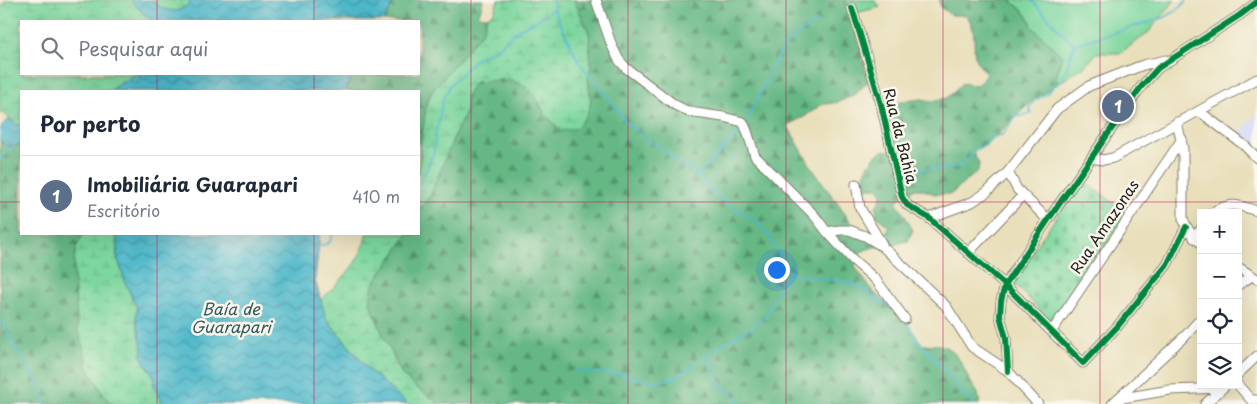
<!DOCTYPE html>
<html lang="pt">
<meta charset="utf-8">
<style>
body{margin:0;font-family:"Playpen Sans",sans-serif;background:#f2f2f3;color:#1f2937}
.controls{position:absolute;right:15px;bottom:15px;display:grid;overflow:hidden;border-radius:0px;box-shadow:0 5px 20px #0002}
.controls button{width:45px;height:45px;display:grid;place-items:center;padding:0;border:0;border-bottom:1px solid #e0e1e3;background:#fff;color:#1f2937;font:25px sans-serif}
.you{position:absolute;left:776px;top:269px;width:18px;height:18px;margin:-12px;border:4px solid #fff;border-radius:50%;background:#1a73e8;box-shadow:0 0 0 8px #1a73e833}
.badge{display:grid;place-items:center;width:32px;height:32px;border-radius:50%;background:#b45309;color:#fff;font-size:16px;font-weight:700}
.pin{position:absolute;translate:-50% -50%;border:2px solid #fff;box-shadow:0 1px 5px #0006}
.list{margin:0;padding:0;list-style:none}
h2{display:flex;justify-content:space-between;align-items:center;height:65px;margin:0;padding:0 20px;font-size:21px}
h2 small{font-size:16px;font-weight:400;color:#747a83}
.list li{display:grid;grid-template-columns:32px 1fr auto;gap:15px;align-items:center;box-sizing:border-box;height:80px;padding:0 20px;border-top:1px solid #e0e1e3}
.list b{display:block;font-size:19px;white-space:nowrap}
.list p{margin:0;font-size:16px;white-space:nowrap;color:#747a83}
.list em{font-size:16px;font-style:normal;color:#747a83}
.icon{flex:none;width:28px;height:28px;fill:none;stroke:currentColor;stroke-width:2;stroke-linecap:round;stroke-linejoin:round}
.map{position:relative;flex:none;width:1257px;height:404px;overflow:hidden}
.search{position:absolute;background:#fff;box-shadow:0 5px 20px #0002;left:20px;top:20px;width:400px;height:55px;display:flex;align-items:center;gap:12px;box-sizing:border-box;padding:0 18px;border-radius:0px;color:#747a83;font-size:19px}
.panel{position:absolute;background:#fff;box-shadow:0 5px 20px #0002;left:20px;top:90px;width:400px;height:145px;border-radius:0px}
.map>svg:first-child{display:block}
</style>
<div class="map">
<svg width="1257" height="404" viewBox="0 0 1257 404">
<defs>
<pattern id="forest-firs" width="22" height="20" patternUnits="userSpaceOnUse" patternTransform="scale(1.25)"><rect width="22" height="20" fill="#65b784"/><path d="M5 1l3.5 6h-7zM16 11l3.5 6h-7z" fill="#52946b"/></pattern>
<pattern id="wetland-marsh" width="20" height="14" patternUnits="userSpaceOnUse" patternTransform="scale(1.25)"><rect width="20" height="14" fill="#7cd69d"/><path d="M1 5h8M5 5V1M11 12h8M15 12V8" fill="none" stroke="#6bb787"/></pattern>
<pattern id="cemetery-stones" width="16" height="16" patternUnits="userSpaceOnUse" patternTransform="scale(1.25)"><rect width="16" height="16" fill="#7cd69d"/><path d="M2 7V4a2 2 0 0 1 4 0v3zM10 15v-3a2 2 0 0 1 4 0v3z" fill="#6bb787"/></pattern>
<pattern id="water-waves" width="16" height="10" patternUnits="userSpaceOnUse" patternTransform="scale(1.25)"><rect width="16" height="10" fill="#4db8ca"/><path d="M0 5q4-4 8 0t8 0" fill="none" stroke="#3f95a3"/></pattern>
</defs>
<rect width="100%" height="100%" fill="#fbf7ec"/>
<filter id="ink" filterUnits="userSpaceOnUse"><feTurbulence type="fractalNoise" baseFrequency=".02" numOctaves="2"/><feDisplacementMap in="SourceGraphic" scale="10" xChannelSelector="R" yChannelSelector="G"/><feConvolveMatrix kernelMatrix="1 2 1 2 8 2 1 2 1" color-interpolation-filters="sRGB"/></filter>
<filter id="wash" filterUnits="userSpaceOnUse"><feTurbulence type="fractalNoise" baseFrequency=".0096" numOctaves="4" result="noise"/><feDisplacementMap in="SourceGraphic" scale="20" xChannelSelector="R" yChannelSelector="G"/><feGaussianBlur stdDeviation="1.12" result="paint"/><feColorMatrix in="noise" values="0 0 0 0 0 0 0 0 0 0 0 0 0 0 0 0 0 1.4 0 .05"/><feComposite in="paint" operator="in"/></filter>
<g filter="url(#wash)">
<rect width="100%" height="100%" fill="#e9dfbb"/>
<path fill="#d5d8f9" d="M 1257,113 L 1257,143 L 1253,147 L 1239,133 Z"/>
<path fill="#7cd69d" stroke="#4c795c" d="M 845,0 L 874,0 L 880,7 L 852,14 Z
M 1010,0 L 1175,0 L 1147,34 L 1120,53 L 1097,53 L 1085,66 L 1059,83 L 1055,78 L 1062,56 L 1032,26 C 1029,14 1020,8 1010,0 Z"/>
<path fill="url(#forest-firs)" stroke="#406a50" d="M 395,0 L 483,0 L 479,16 L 487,17 L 483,31 L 431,93 L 426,107 L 419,174 L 419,91 L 345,91 L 353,74 L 419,74 L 419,21 L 384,21 Z
M 574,0 L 845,0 C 858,26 859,54 869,80 L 855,95 L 838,102 L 821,105 L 804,117 L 787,125 L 812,168 L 858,232 L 878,238 L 886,233 L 889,227 L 877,216 L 876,207 L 881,198 L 882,193 L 878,188 L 865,188 L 862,182 C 863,173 873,154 883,151 C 885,150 888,151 891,151 L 881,102 L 887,107 L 903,101 L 922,99 L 933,101 L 947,98 L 961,84 L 966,83 L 975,86 L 983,80 L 986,74 C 983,69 976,63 975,57 C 973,43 977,25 965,15 L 952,15 L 941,8 L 939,0 L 1010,0 L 1024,12 L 1030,20 L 1032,26 L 1062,56 L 1056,78 L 1059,83 L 1033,100 L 997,135 L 973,153 L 979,163 L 978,171 L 951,194 L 935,194 L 921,189 L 914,189 L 896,201 L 913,230 L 908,241 C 901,242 895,245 889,246 C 876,247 868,247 858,254 L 855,267 L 874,293 L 887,303 L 910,327 L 923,345 C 952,341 958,356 969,379 C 976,392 978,388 980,404 L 440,404 L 414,386 L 402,375 L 380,328 L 370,302 L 373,284 L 408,234 L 419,234 L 419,210 L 430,196 L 455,134 L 466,111 L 467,94 L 475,82 L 509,79 L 526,87 L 535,96 L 545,114 L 577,128 L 587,114 L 591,102 L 588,79 L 591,66 L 589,33 Z
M 0,140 L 2,144 L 11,146 L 16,144 L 21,145 L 21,234 L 83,234 L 76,248 L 74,279 L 80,338 L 87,360 L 87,367 L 108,401 L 113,404 L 0,404 Z"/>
<path fill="url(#wetland-marsh)" stroke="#4c795c" d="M 6,0 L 131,0 L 142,12 L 154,21 L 21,21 L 21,74 L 144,74 L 140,77 L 122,82 L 109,91 L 21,91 L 21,125 L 17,125 L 3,113 L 0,114 L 0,8 Z
M 151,0 L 190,0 L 190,3 C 177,16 163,11 151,0 Z
M 498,0 L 574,0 L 589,33 L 591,66 L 588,79 L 591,102 L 587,114 L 577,128 L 561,131 L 545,114 L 535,96 L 526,87 L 509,79 L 475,82 L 467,94 L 466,111 L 455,134 L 430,196 L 419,210 L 419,174 L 421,143 L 426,107 L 431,93 L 483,31 L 487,17 L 494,12 Z
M 83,234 L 117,234 L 117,256 L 125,282 L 137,308 L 136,319 L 143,351 L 141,355 L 155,378 L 153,383 L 163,404 L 113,404 L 108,401 L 87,367 L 87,360 L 78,331 L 74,279 L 74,261 L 76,248 Z
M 366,234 L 408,234 L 373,284 L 370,302 L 380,328 L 402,375 L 414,386 L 440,404 L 407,404 L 366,367 L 326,318 L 320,301 C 338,283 364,260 366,234 Z"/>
<path fill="url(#cemetery-stones)" stroke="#4c795c" d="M 1082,180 L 1128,213 L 1050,321 L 1012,281 Z"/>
<path fill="url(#water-waves)" stroke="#346a73" d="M 131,0 L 151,0 C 163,11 177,16 190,3 L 190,0 L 395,0 L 384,21 L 154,21 L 142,12 Z
M 144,74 L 353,74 L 345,91 L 109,91 L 133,76 L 140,77 Z
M 11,119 L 17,125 L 21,125 L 21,145 L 6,146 L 0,140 C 0,128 0,123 11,119 Z
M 117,234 L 320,234 L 315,280 L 326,318 L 366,367 L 407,404 L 163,404 L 153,383 L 155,378 L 140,355 L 143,351 L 136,319 L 137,308 L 125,282 L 117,256 Z"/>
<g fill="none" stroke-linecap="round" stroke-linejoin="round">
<path stroke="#4db8ca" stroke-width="2" d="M 552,0 L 557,17 L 580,64 L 602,89 L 627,123 L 645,138 L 690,169 L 716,195 L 758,223 L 770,238 L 788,270 C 801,280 835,278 853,284 C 868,288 874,303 889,304
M 1031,0 L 1074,45
M 747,120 L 781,50 L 792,39 L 816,21
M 0,159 L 14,145
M 901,172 L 924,169 L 945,169 L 962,165 L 977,149 L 986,145 L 992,138 L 1003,134 L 1016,117 L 1032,113 L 1029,108 L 1034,101 L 1049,92 L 1053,87 L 1062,81 L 1075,44 L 1163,18 L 1176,11 L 1187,0
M 697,176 L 742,129
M 419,187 L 434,152 L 435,134 L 438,125 L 443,99 L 450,85 L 476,59 L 499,47 L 519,29 L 539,19 L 554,8
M 317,247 L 329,243 L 333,234
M 0,319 C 6,327 10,338 15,347 C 27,366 40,381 44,404
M 906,321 L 918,340 L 973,404
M 707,355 L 717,379 L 740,404
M 574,371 C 590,374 602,372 616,374 C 635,377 651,384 670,379 C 683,376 691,366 702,358 C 722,344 744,332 764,318 L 768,312 L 774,297 L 791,273"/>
</g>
</g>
<g filter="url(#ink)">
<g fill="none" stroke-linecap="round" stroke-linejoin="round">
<defs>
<path id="minor" d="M 596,0 L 612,46 L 619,60 L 626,68 L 675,105 L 689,112 L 723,117 L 743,122 L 747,131 L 755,156 L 814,215 L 827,232 L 852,259 L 876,280 L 905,319
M 852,8 L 881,104 L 902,197 L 907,205 L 929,218 L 1005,285 L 1083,363 L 1117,327 L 1167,265 L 1186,227
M 1199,111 L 1245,146 L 1257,158
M 1177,122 L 1183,149 L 1183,219 C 1187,229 1193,237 1201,243
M 1092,158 L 1103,160 L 1113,158 L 1257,79
M 1008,172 L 1017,189 L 1048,220
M 856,184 L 860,208 L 882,244
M 1212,213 C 1229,201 1239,205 1257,211
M 929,218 L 972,202 L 987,192 L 1008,172 L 1057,109 L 1089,86 L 1143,65 L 1166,60
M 827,232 L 840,230 L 849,230 L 865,236 L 883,247 L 946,306 L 972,347 L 1008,371 L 1038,404
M 1194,238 L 1201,229
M 968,253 L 1023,195
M 1238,267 L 1257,279
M 1238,285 L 1252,276
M 1052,331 L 1182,139
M 1008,371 L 1006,338 L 1000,316 L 1001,301 L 1005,285 L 1048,220 L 1128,105 L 1141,87 L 1158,68 L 1240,15 L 1257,2
M 1238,374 L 1257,356
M 1238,385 L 1251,400 L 1257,400
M 1117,399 L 1170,390 L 1223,388
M 1112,404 L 1187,334 L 1201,318
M 1205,404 L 1225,386"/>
</defs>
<use href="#minor" stroke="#827e6c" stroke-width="11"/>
<use href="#minor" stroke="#fff" stroke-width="9"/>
<defs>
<path id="cycleway" d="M 852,8 L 881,104 L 902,197 L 907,205 L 929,218 L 1005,285 L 1083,363 L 1117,327 L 1167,265 L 1186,227
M 1008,371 L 1006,338 L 1000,316 L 1001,301 L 1005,285 L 1048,220 L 1128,105 L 1141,87 L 1158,68 L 1240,15 L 1257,2"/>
</defs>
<use href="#cycleway" stroke="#fbf7ec" stroke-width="9"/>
<use href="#cycleway" stroke="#00873e" stroke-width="6"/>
</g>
</g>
<path fill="none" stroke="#c2185b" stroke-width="1" stroke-opacity="0.55" d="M 157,0 L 157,21M 314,0 L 314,21M 471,0 L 471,404M 628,0 L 628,404M 786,0 L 786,404M 943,0 L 943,404M 1100,0 L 1100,404M 157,74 L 157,91M 314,74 L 314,91M 0,202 L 21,202M 419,202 L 1257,202M 157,234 L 157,404M 314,234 L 314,404"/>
<g text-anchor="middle" stroke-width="5" stroke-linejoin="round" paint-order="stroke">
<g font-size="15" fill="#1c1c1c" stroke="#fbf7ec">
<text transform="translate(900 136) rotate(76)" y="5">Rua da Bahia</text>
<text transform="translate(1105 227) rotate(-56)" y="5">Rua Amazonas</text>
</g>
<g font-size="16" font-style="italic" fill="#305a62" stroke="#fbf7ec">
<text x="231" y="315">Baía de<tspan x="231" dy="18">Guarapari</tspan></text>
</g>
</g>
</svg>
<div class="controls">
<button>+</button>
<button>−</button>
<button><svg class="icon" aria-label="locate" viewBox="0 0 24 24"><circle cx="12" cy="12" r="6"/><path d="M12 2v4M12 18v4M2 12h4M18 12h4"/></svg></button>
<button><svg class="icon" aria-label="layers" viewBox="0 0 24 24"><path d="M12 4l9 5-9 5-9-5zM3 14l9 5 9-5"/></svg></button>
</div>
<div class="you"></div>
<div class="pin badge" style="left:1118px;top:106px;background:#5c6f8a">1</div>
<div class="search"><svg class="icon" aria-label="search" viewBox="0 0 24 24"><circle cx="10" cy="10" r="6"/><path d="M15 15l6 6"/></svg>Pesquisar aqui</div>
<section class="panel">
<h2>Por perto<small></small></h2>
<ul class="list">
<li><span class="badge" style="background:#5c6f8a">1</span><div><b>Imobiliária Guarapari</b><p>Escritório</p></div><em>410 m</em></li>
</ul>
</section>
</div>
